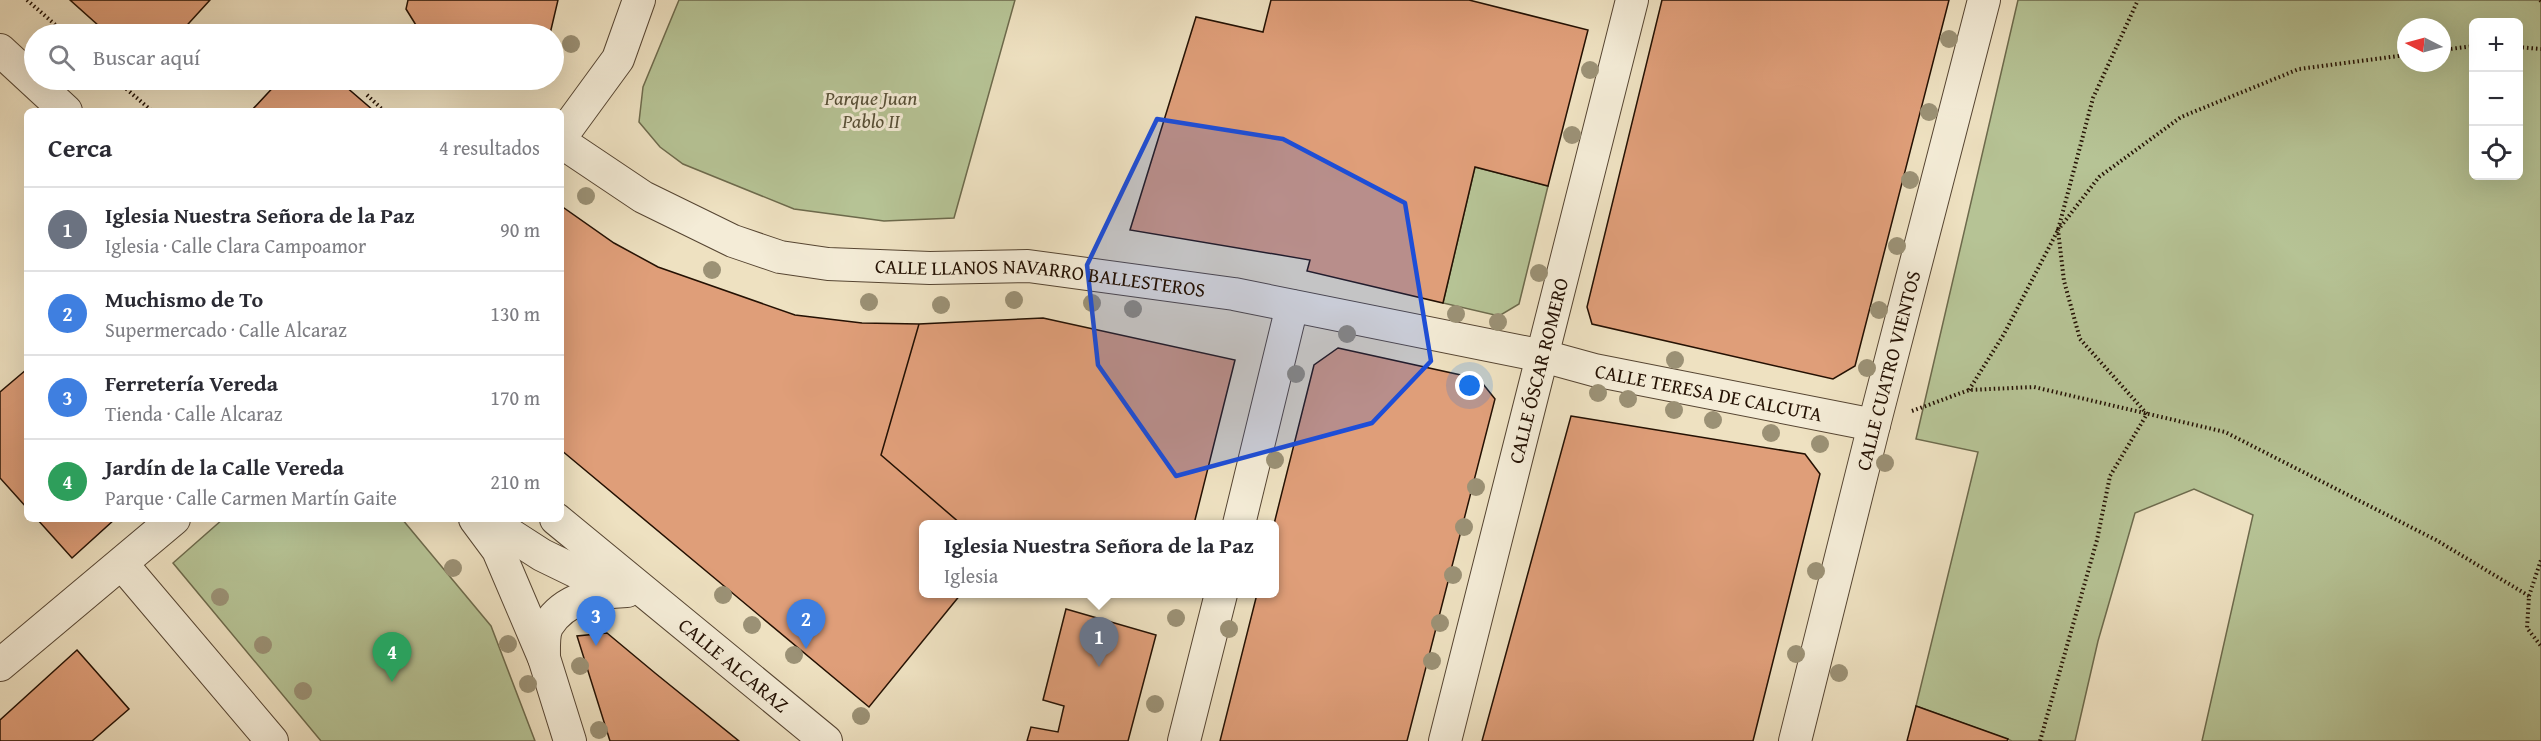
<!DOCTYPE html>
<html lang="es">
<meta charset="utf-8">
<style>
body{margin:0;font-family:"Gentium Book Plus",serif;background:#f7f7f7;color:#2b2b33}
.controls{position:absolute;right:18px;top:18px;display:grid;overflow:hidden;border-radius:9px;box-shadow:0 6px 24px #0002}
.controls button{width:54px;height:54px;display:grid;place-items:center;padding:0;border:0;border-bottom:2px solid #e1e1e2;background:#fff;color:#2b2b33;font:30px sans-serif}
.compass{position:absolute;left:2397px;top:18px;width:54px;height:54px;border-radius:50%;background:#fff;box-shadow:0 6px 24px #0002;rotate:276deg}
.you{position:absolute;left:1470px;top:386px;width:21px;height:21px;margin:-15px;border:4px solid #fff;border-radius:50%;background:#1a73e8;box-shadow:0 0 0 9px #1a73e833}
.badge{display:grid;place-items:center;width:39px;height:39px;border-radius:50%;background:#db2777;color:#fff;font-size:20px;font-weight:700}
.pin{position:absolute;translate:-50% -50px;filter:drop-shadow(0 2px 3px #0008)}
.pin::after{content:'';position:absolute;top:32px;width:21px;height:18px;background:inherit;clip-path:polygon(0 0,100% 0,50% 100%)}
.popup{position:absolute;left:919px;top:520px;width:360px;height:78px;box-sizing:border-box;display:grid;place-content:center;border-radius:9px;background:#fff;filter:drop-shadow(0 2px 4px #0005);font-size:20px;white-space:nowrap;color:#7c7c81}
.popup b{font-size:22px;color:#2b2b33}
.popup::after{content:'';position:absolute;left:50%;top:100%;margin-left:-12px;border:12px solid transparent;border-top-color:#fff}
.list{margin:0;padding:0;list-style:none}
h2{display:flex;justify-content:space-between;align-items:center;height:78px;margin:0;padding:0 24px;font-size:26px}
h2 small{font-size:20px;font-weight:400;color:#7c7c81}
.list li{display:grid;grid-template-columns:39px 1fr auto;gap:18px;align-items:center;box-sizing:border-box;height:84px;padding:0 24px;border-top:2px solid #e1e1e2}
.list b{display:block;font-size:22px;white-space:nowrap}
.list p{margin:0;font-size:20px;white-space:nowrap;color:#7c7c81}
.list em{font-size:20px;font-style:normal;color:#7c7c81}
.icon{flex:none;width:33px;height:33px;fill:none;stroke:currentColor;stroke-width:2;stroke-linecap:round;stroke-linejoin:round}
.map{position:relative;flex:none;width:2541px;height:741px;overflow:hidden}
.search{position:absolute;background:#fff;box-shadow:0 6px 24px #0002;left:24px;top:24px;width:540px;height:66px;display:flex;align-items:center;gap:15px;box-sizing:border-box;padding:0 21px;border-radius:33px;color:#7c7c81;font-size:22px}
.panel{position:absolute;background:#fff;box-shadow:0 6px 24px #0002;left:24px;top:108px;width:540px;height:414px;border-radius:9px}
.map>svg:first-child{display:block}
</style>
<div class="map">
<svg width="2541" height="741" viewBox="0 0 2541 741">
<rect width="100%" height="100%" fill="#eee1c1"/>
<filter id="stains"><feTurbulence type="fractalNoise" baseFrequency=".00333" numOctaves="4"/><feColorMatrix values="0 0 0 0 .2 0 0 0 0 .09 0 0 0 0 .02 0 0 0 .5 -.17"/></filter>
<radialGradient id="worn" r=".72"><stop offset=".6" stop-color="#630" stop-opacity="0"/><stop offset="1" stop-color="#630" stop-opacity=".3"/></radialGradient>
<path fill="#b6c395" stroke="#6d6a4c" stroke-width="1.5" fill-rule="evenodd" d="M 679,0 L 1015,0 L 954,218 L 884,221 L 794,209 L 683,164 L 660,147 L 639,122 L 643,87 Z
M 2018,0 L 2541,0 L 2541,741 L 2202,741 L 2253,515 L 2194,489 L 2135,513 L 2098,641 L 2075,741 L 2012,741 L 1916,706 L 1978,452 L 1916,439 ZM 2474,22 L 2518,22 L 2518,176 L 2474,176 ZM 2406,27 L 2442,27 L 2442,63 L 2406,63 Z
M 1475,167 L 1548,186 L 1519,304 L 1499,316 L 1443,303 Z
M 223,519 L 402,519 L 491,626 L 535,741 L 321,741 L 173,563 Z"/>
<path fill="#df9e79" stroke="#241103" stroke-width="1.5" d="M 70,0 L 210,0 L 179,34 L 108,34 Z
M 408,0 L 558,0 L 550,34 L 436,34 L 419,30 L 406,9 Z
M 1271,0 L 1469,0 L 1588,30 L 1548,186 L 1475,167 L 1443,303 L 1307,271 L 1310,260 L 1130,230 L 1196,17 L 1263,32 Z
M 1662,0 L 1949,0 L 1855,366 L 1833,379 L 1592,324 L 1587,307 Z
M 280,80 L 338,80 L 374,111 L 251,111 Z
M 561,208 L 564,208 L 614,243 L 658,267 L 795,315 L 862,323 L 919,324 L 881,455 L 961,524 L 924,524 L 924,594 L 961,594 L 869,707 L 561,450 Z
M 1043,318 L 1235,360 L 1194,524 L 961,524 L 881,455 L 919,324 Z
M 1338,348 L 1479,379 L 1495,399 L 1407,741 L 1220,741 L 1257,594 L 1274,594 L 1274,524 L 1314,365 Z
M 27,369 L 27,508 L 0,478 L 0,392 Z
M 1571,416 L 1805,454 L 1820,474 L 1753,741 L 1482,741 Z
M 37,519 L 115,519 L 72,558 Z
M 1066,609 L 1156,635 L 1128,741 L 1027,741 L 1031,727 L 1058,732 L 1064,706 L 1043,700 Z
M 607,633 L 655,673 L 739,741 L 610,741 L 577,636 Z
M 77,650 L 129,709 L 92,741 L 0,741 L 0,720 Z
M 1916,706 L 2008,739 L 2007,741 L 1907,741 Z"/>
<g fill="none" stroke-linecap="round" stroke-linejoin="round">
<defs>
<g id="street">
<path d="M 0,50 L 66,111"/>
<path d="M 561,137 L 618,59 L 639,0"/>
<path id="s1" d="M 561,142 L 643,197 L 733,241 L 780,257 L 828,264 L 930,268 L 1028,266 L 1234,294 L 1543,356 L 1594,370 L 1874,425"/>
<path d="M 475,519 L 498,550 L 544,658 L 570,741"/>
<path d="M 486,519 L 542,555 L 577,572 L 627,586"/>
<path id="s2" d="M 556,519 L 826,741"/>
<path d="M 1239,524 L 1292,306"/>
<path d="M 122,564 L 272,741"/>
<path d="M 544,658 C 544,649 543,633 548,625 C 565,598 597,592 627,591"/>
<path d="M 0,665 L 174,519"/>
<path d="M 1184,741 L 1221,594"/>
<path id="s3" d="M 1445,741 L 1632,0"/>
<path id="s4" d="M 1795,741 L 1874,425 L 1984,0"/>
</g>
</defs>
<use href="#street" stroke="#564532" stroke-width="34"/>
<path stroke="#241103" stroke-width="4" stroke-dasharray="1.5 3" stroke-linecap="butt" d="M 27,0 L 66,34
M 2540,0 L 2541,1
M 2518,47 L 2541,49
M 2442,50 L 2474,46
M 116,80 L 152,111
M 367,95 L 384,111
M 1969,390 L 2004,334 L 2058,230 L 2093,98 L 2138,0
M 1912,411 L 1969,390 L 2034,387 L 2225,432 L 2436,540 L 2529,596 L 2527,628 L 2541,646
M 2529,596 L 2541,560
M 2040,741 L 2097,540 L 2110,476 L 2147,414 L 2080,339 L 2064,281 L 2058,230 L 2099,177 L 2181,117 L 2299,69 L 2406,55"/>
<use href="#street" stroke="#f4ecd7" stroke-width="32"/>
</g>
<g fill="#9b9175">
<circle cx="1949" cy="39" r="9"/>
<circle cx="571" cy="44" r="9"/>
<circle cx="1590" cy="70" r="9"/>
<circle cx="1929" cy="112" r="9"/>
<circle cx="1572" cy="135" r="9"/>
<circle cx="1910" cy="180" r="9"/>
<circle cx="586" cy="196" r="9"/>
<circle cx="1897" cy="246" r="9"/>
<circle cx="712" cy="270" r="9"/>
<circle cx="1539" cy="273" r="9"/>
<circle cx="1014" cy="300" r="9"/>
<circle cx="869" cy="302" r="9"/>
<circle cx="1092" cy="303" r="9"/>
<circle cx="941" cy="305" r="9"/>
<circle cx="1133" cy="309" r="9"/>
<circle cx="1879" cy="310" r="9"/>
<circle cx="1456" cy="314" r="9"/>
<circle cx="1498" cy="322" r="9"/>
<circle cx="1347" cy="334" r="9"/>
<circle cx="1675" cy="360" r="9"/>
<circle cx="1867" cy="368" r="9"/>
<circle cx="1296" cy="374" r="9"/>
<circle cx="1598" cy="393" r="9"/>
<circle cx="1628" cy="399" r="9"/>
<circle cx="1674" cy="410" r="9"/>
<circle cx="1713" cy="420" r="9"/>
<circle cx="1771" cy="433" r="9"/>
<circle cx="1820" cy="444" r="9"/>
<circle cx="1275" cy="460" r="9"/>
<circle cx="1885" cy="463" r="9"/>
<circle cx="1476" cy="487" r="9"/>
<circle cx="1464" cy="527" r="9"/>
<circle cx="453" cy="568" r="9"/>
<circle cx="1816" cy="571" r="9"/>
<circle cx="1453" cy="575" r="9"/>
<circle cx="723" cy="595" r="9"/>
<circle cx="220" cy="597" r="9"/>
<circle cx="1176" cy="618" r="9"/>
<circle cx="1440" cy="623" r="9"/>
<circle cx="752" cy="625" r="9"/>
<circle cx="1229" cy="629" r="9"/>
<circle cx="508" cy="644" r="9"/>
<circle cx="263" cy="645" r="9"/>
<circle cx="1796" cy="654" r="9"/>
<circle cx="794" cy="655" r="9"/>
<circle cx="1432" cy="661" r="9"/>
<circle cx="580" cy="666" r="9"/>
<circle cx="1839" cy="673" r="9"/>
<circle cx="528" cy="684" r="9"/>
<circle cx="303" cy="691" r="9"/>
<circle cx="1155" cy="704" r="9"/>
<circle cx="861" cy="716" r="9"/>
<circle cx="599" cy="730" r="9"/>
</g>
<path fill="#1d4ed8" fill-opacity="0.2" stroke="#1d4ed8" stroke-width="4.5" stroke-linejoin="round" d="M 1157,119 L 1283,139 L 1405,203 L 1431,361 L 1372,423 L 1176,476 L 1098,365 L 1087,265 Z"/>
<g text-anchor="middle" stroke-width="6" stroke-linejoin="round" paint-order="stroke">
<g font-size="20" font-style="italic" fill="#574f36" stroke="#f4ecd7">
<text x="871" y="105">Parque Juan<tspan x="871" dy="23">Pablo II</tspan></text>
</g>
<g font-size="20" fill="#241103" stroke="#f4ecd7">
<text dy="7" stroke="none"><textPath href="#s1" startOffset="510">CALLE LLANOS NAVARRO BALLESTEROS</textPath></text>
<text dy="7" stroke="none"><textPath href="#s4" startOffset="382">CALLE CUATRO VIENTOS</textPath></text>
<text dy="7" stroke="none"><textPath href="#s3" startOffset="382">CALLE ÓSCAR ROMERO</textPath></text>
<text dy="7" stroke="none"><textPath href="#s1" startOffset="1190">CALLE TERESA DE CALCUTA</textPath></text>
<text dy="7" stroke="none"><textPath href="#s2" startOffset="230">CALLE ALCARAZ</textPath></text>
</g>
</g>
<rect width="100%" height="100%" filter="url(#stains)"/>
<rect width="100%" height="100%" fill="url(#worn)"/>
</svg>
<div class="controls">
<button>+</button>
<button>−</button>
<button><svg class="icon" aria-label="locate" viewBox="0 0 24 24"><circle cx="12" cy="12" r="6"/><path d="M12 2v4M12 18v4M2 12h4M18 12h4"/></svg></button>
</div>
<svg class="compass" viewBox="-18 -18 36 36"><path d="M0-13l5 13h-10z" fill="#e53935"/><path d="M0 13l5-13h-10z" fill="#7c7c81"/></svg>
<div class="you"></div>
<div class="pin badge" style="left:1099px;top:667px;background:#6b7280">1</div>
<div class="popup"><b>Iglesia Nuestra Señora de la Paz</b>Iglesia</div>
<div class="pin badge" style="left:806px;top:649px;background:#3f7fe0">2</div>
<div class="pin badge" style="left:596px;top:646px;background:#3f7fe0">3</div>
<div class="pin badge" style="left:392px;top:682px;background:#2e9e5b">4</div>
<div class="search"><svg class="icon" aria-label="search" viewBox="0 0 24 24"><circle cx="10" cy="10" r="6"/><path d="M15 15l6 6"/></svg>Buscar aquí</div>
<section class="panel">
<h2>Cerca<small>4 resultados</small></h2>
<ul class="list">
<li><span class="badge" style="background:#6b7280">1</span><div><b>Iglesia Nuestra Señora de la Paz</b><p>Iglesia · Calle Clara Campoamor</p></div><em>90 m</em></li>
<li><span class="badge" style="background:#3f7fe0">2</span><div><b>Muchismo de To</b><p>Supermercado · Calle Alcaraz</p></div><em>130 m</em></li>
<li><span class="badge" style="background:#3f7fe0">3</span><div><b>Ferretería Vereda</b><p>Tienda · Calle Alcaraz</p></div><em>170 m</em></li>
<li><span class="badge" style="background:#2e9e5b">4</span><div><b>Jardín de la Calle Vereda</b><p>Parque · Calle Carmen Martín Gaite</p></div><em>210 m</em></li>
</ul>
</section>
</div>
